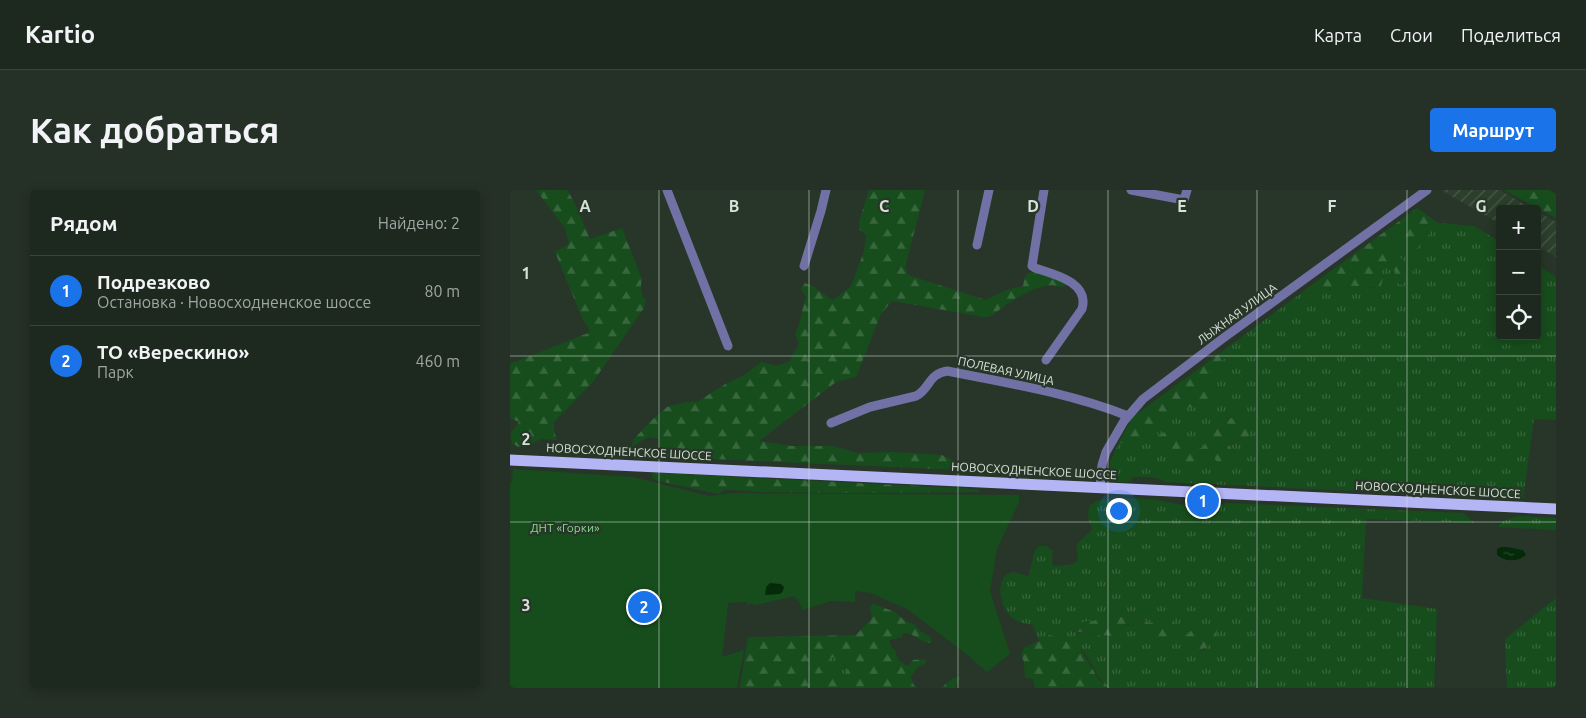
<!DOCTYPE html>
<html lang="ru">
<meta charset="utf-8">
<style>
body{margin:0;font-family:Ubuntu,sans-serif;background:#253027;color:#f1f3f6}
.controls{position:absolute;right:15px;top:15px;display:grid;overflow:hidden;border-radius:5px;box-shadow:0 2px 12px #0003}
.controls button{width:45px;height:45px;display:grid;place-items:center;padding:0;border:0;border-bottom:1px solid #3b443c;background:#1d281e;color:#f1f3f6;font:25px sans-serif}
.you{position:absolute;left:608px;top:320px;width:18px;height:18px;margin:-12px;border:4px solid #fff;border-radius:50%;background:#1a73e8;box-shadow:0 0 0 8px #1a73e833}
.badge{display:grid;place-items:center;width:32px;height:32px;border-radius:50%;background:#1a73e8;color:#fff;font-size:16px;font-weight:700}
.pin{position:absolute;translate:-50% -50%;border:2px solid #fff;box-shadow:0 1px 5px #0006}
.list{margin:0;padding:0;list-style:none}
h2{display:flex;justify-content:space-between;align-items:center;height:65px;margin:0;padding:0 20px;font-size:21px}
h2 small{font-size:16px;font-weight:400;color:#a0a6a4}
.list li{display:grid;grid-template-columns:32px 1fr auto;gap:15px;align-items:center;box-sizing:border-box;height:70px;padding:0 20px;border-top:1px solid #3b443c}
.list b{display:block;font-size:19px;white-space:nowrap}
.list p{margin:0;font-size:16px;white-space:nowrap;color:#a0a6a4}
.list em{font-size:16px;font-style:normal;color:#a0a6a4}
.icon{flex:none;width:28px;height:28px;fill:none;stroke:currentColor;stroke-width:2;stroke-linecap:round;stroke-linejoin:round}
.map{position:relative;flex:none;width:1046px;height:498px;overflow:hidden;border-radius:5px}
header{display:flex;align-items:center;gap:30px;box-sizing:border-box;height:70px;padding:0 25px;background:#1d281e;border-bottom:1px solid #3b443c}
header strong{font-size:24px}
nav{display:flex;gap:28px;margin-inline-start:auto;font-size:18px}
.intro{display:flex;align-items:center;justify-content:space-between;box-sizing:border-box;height:120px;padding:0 30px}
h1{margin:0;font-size:35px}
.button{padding:12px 22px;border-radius:5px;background:#1a73e8;color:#fff;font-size:18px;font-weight:700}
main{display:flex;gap:30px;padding:0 30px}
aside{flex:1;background:#1d281e;border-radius:5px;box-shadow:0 2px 12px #0003}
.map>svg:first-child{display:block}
</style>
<header>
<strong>Kartio</strong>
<nav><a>Карта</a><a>Слои</a><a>Поделиться</a></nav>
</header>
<div class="intro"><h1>Как добраться</h1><a class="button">Маршрут</a></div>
<main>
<aside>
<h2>Рядом<small>Найдено: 2</small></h2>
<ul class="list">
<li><span class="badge">1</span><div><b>Подрезково</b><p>Остановка · Новосходненское шоссе</p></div><em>80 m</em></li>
<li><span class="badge">2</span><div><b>ТО «Верескино»</b><p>Парк</p></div><em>460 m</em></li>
</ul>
</aside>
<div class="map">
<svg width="1046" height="498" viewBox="0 0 1046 498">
<defs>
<pattern id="industrial-furrows" width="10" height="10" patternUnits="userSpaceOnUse" patternTransform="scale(1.25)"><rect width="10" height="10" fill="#2b3f2c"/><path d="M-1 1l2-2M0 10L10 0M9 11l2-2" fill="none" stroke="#495a4a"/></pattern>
<pattern id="grass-tufts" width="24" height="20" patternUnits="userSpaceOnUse" patternTransform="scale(1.25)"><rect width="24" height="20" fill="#174d1d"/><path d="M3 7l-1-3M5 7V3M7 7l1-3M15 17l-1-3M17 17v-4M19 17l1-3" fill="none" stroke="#38663d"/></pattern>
<pattern id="forest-firs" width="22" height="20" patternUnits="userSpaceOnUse" patternTransform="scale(1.25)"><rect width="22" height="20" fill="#174d1d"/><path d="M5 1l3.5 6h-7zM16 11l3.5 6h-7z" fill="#38663d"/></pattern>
<pattern id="water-ripples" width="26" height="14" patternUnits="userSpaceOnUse" patternTransform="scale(1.25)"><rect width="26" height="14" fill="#052a0a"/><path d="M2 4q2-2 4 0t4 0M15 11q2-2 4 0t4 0" fill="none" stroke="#29492d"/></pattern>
</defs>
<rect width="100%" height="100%" fill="#273628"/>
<path fill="url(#industrial-furrows)" d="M 931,0 L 990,0 L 1022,19 L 990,19 L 990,34 Z
M 1027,21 L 1046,32 L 1046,67 L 1027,56 Z"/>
<path fill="url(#grass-tufts)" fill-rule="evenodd" d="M 928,33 L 964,36 L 990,52 L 990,146 L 1027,146 L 1027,75 L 1046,87 L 1046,230 L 1024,229 L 1013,309 L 657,292 L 642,287 L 623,287 L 620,291 L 608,292 L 601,287 L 600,272 L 609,252 C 614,254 623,258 629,256 C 634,254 636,251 644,249 L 651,253 L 658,268 L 666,270 L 681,279 L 696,271 L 695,263 L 699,262 L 717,274 L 725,262 L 719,255 L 720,251 L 724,250 L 733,251 L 737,239 L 735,231 L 718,228 L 703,237 L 694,256 L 691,258 L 678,255 L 674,256 L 646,244 L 642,241 L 641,238 L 650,228 L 669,224 L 674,218 L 678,217 L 692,216 L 705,202 C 699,182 693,179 716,168 L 718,157 L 791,103 L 813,101 L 819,99 L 824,102 C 838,93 848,96 863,98 L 873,88 L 871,77 L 882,77 L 885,82 L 903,80 C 893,70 878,59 878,45 L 887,49 L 901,63 C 912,55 919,43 928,33 Z
M 593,309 C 607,309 622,308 636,309 C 665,311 689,323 717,313 L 953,323 L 965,333 L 856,329 L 852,408 L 927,419 L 924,498 L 602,498 C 585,490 584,474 573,461 C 563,450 550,450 537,444 L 529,451 L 523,435 C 518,434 512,433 507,431 C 493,425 484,397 496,385 C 498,383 501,383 503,382 L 519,386 L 524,363 L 528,356 L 536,356 L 543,361 L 542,368 L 543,376 L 559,375 L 567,372 L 568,364 L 566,356 C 570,349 577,346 582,339 C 576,324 575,313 593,309 ZM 601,424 L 610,427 L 625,426 L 640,433 L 655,426 L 663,430 L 670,444 L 692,442 L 699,437 L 698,455 L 692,461 L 673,454 L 673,451 L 664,451 L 657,454 L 642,449 L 630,438 L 622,435 L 614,436 L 593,446 C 583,443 572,444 561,441 L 561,433 L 584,431 Z
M 1008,326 L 1046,328 L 1046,340 L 987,337 L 993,331 Z
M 1046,408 L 1046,498 L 997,498 L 995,449 Z
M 324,467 L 332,468 L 334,475 L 338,477 C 336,492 320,486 311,492 L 299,490 L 298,486 L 306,483 L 314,482 L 321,468 Z"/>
<path fill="url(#forest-firs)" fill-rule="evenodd" d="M 26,0 L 56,0 L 58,1 L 66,16 L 80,49 L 112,38 L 132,89 C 130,98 130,103 136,111 L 134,118 L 83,192 L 44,232 L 44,241 L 47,250 L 31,249 L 17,256 L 8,257 L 2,253 L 0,244 L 9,232 L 0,228 L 0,174 L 78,143 L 79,139 L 73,130 L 45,62 L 59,54 L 55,38 Z
M 359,0 L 415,0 L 395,78 L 398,85 L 476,110 L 497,100 L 513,96 C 514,93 514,87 517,85 C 525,74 549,91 558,95 L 550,97 C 533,88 495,114 482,126 L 474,127 L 382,111 L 371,124 L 346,187 L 326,192 L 249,251 L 281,256 L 323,256 L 348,263 L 382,262 L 432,265 L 447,272 L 516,276 L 551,280 L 551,283 L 546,285 L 499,283 L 482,280 L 475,281 L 131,266 L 148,259 L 149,249 L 138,247 L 122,257 L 123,250 L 141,231 L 157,217 L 176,212 L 187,212 L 217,193 L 236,184 L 251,172 L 266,176 L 280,171 L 289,153 L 285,144 C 292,133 291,119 296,107 L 291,99 L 295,93 C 306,96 312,104 323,110 L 341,96 L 354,61 L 356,45 L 349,39 L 349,32 Z
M 994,0 L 1038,0 L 1046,4 L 1046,28 Z
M 907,18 L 928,33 C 919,43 912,55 901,63 L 887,49 L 878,45 C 878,60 893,70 903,80 L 899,90 L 891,95 L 883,91 L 885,82 L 882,77 L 872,77 L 873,88 L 871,96 C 852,101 844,89 824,102 L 819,99 L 813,101 L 791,103 Z
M 718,157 L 716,168 C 683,184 710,189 703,210 L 692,216 L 674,218 L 666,227 L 650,228 L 641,238 C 643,242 646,244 650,245 L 654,242 L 663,244 C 669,253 668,254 678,255 C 683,255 686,257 691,258 L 694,256 C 696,250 697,244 701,240 C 708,230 724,224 735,231 L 737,239 L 740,242 L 740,251 L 737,253 L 729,250 L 720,251 L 719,255 L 727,267 L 725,274 L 709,273 L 706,271 L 702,263 L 698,262 L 695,263 L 696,271 C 681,287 674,272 658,268 L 651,253 L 644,249 C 636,251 634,254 629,256 C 623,258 614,254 609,252 L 623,227 Z
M 150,283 L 468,299 L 470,302 L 338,303 L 249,302 L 224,300 L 215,300 L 208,304 L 145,290 L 142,287 L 142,284 Z
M 364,414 L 385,422 L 394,430 L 405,435 L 410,441 L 420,447 L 422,451 L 419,453 C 409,452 404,442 393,443 L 392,447 L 380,450 C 379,455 381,457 385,460 C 387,469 389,472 398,476 L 403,470 L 415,469 L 416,473 L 408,477 L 401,486 L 403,494 L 407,498 L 230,498 L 238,447 L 346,445 L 362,428 L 360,416 ZM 324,467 L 332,468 L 332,472 L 338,477 C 336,492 320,486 311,492 L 299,490 L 298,486 L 306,483 L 314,483 L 321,468 Z
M 601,424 L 610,427 L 625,426 L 640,433 L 655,426 L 663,430 L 670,444 L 678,444 L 684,438 L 692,442 L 699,437 L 707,437 L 706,453 C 691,458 693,463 675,461 L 672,451 C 664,451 657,456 649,453 C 630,447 624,419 602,446 L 561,441 L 560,433 L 584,431 L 590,426 Z
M 537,444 L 568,455 L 589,490 L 602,498 L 525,498 L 523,489 L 515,488 L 514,472 L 511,465 L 514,458 L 529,451 Z
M 451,487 L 445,498 L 431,498 L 443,488 Z"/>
<path fill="#174d1d" d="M 3,279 L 123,287 L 199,306 L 222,303 L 509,305 L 509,312 L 487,359 L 480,401 L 500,464 L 477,482 L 454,462 L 397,419 L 361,403 L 345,401 L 345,412 L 321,411 L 293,420 L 285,406 L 245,415 L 241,413 L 239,415 L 236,412 L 218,413 L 212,467 L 234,460 L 227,498 L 0,498 L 0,293 L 2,292 Z"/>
<path fill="url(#water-ripples)" d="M 991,357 L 997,357 L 1013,360 L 1016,365 C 1008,372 995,372 987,365 L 987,359 Z
M 260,393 L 271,394 L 274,397 L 273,401 L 270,404 L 255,405 L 256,397 Z"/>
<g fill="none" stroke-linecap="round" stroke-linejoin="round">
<path stroke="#7171a5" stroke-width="9" d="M 157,0 L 218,156
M 534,0 L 522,76 L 525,78 C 543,84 580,92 572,119 L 536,170
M 621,0 L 674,10 L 677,0
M 467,55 L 479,0
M 294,76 L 311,21 L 316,0
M 321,233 L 360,217 L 406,206 C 420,199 418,184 437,181 C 497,193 560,203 618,226
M 590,297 L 592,275 L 596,262 L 614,231 L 633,209 L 712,149 L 917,0"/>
<path stroke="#b4b5f5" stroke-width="11" d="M 0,270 L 1046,319"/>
</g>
<path fill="none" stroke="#d7e1d7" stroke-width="1" stroke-opacity="0.55" d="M 149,0 L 149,498M 299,0 L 299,498M 448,0 L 448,498M 598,0 L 598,498M 747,0 L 747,498M 897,0 L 897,498M 0,166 L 1046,166M 0,332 L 1046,332"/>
<g text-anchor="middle" stroke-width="4.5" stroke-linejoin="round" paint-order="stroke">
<g font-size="12" fill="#d7e1d7" stroke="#273628">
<text transform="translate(727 124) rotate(-36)" y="4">ЛЫЖНАЯ УЛИЦА</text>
<text transform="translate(496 181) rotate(12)" y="4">ПОЛЕВАЯ УЛИЦА</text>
<text transform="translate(119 262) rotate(3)" y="4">НОВОСХОДНЕНСКОЕ ШОССЕ</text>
<text transform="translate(524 281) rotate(3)" y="4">НОВОСХОДНЕНСКОЕ ШОССЕ</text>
<text transform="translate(928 300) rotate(3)" y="4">НОВОСХОДНЕНСКОЕ ШОССЕ</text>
</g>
<g font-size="12" fill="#82dd88" stroke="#273628">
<text x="55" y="342">ДНТ «Горки»</text>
</g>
</g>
<g font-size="16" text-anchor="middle" font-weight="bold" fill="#d7e1d7" stroke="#273628" stroke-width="4.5" stroke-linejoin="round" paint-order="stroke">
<text x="75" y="22">A</text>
<text x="224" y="22">B</text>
<text x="374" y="22">C</text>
<text x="523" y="22">D</text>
<text x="672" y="22">E</text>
<text x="822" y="22">F</text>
<text x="971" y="22">G</text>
<text x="16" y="89">1</text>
<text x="16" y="255">2</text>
<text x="16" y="421">3</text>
</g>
</svg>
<div class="controls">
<button>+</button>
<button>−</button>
<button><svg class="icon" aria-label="locate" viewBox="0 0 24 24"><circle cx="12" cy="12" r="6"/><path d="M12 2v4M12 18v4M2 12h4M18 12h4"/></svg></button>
</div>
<div class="you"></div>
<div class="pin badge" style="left:693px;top:311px">1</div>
<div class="pin badge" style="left:134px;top:417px">2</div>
</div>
</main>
